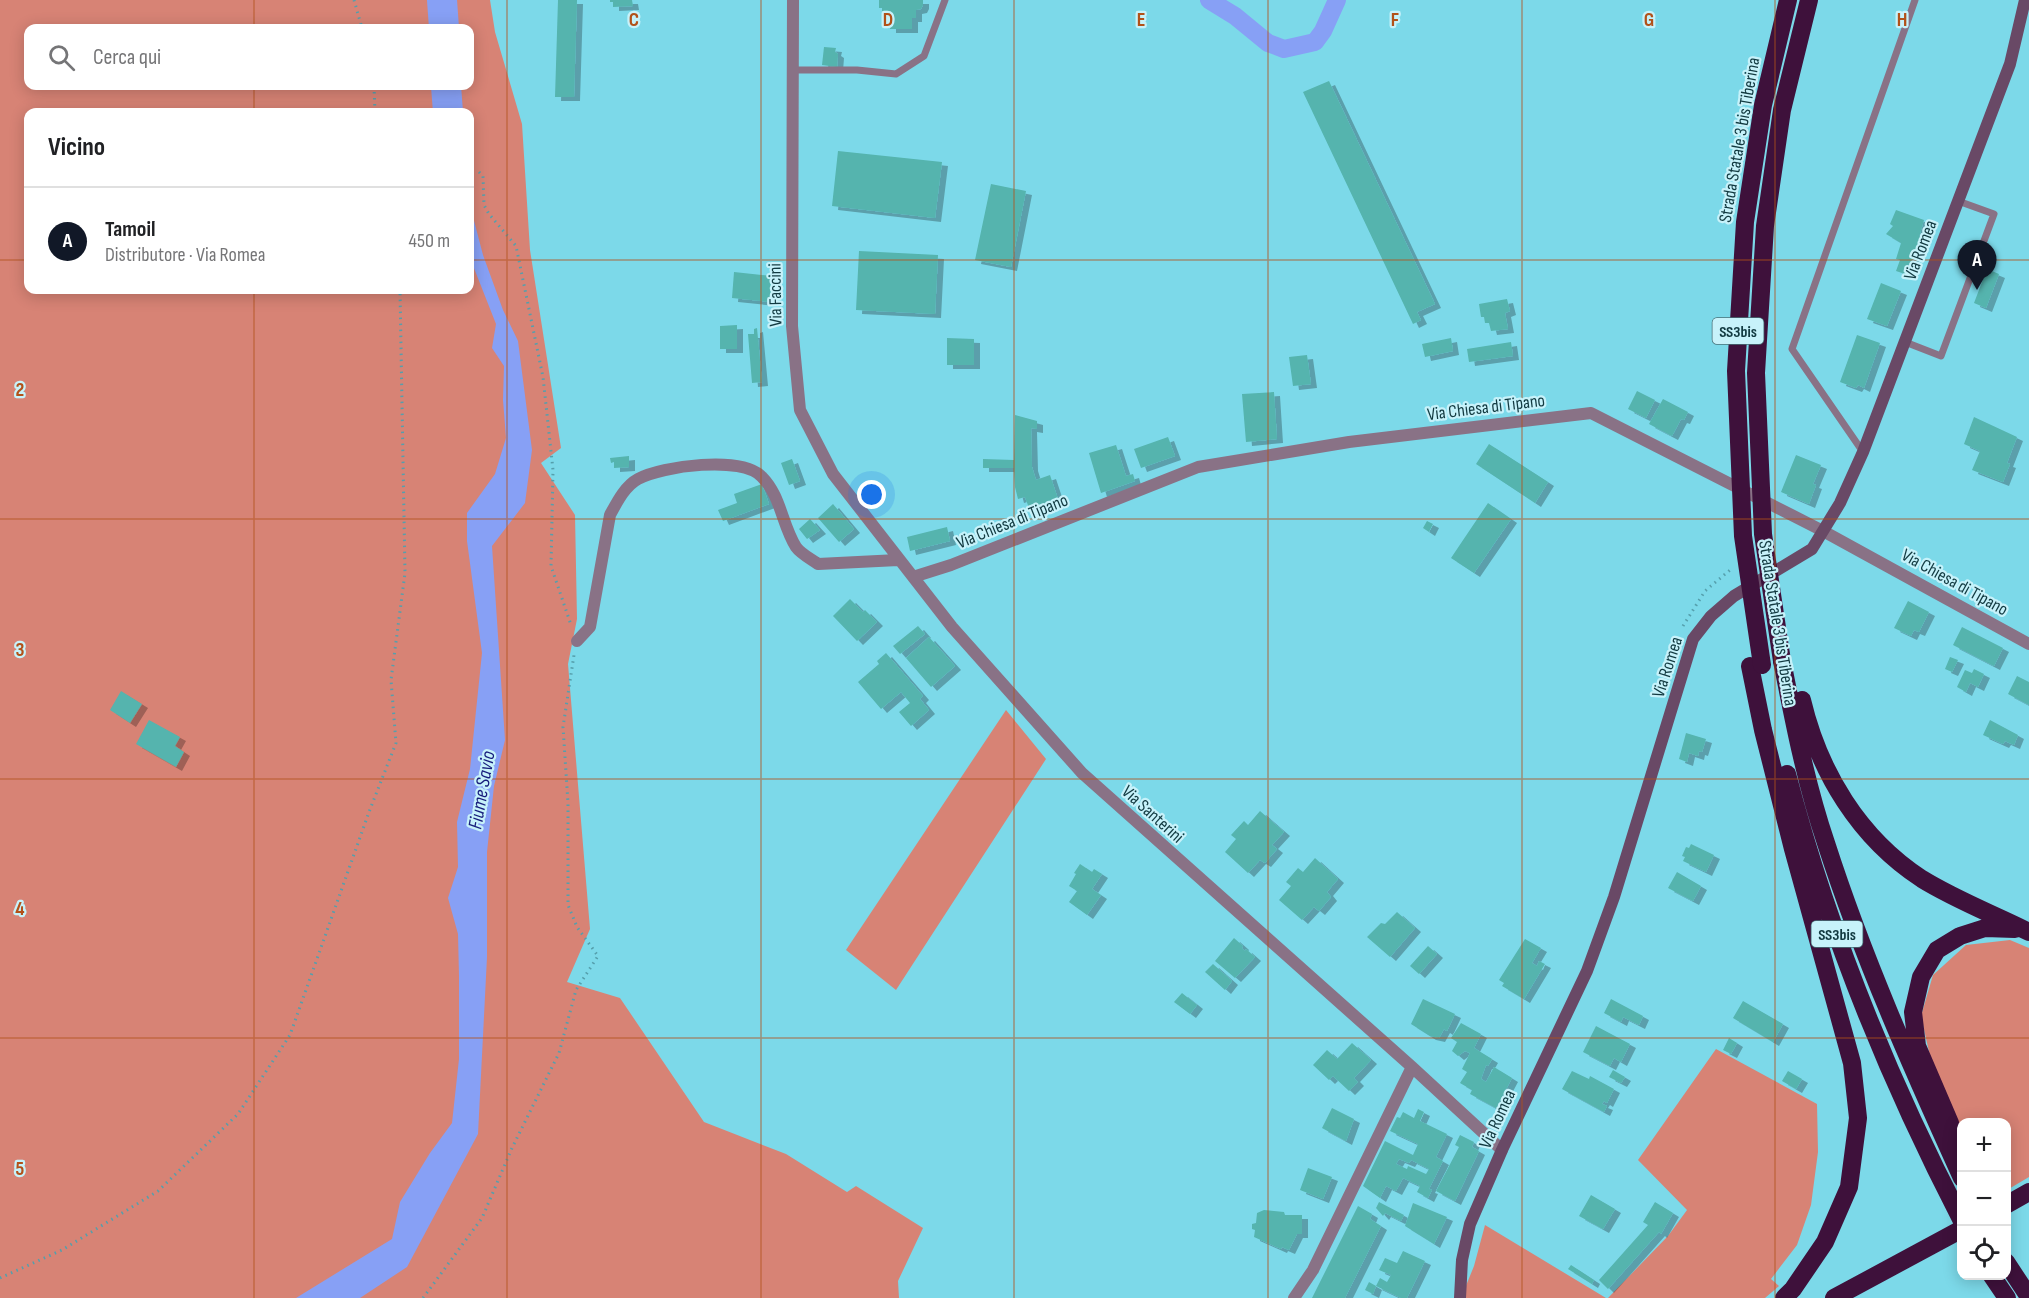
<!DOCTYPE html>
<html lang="it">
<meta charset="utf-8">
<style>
body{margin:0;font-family:"Sofia Sans Condensed",sans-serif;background:#f2f2f2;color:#202124}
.controls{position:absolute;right:18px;bottom:18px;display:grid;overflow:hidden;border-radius:12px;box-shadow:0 3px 15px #0003}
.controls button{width:54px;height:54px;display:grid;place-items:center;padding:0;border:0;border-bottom:2px solid #e0e0e0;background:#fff;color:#202124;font:30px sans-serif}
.you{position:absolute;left:872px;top:495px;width:21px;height:21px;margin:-15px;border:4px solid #fff;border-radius:50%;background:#1a73e8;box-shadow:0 0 0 9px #1a73e833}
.badge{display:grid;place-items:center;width:39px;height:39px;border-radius:50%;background:#111827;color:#fff;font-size:20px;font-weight:700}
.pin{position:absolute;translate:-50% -50px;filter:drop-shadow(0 2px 3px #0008)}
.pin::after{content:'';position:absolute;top:32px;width:21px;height:18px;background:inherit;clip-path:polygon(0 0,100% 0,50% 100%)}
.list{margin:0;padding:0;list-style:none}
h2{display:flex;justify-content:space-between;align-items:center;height:78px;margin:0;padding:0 24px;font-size:26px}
h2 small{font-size:20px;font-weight:400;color:#757577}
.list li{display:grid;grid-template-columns:39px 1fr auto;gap:18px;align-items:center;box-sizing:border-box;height:108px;padding:0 24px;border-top:2px solid #e0e0e0}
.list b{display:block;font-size:22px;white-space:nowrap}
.list p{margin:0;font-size:20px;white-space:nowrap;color:#757577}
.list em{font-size:20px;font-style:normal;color:#757577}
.icon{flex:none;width:33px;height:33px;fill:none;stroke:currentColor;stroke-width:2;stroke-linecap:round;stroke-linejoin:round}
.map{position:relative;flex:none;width:2029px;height:1298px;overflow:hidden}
.search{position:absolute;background:#fff;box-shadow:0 3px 15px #0003;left:24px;top:24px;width:450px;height:66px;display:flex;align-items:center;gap:15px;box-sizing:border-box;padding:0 21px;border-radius:12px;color:#757577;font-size:22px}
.panel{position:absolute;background:#fff;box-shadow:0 3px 15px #0003;left:24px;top:108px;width:450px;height:186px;border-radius:12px}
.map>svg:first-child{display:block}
</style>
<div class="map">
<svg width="2029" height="1298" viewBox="0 0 2029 1298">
<defs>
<filter id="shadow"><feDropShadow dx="6" dy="4" stdDeviation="0" flood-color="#0004"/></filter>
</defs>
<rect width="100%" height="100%" fill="#7cd9e9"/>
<path fill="#d78375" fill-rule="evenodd" d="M 0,0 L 490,0 L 495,32 L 522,124 L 530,250 L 561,448 L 541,463 L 575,515 L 577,619 L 568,664 L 590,929 L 567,982 L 620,998 L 704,1122 L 786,1154 L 847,1192 L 856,1186 L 923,1228 L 898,1281 L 899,1298 L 0,1298 ZM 28,28 L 470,28 L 470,86 L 28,86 ZM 28,112 L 470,112 L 470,290 L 28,290 Z
M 1006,710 L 1046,759 L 896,990 L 846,950 Z
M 2010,940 L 2029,948 L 2029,1177 L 2007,1190 L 2006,1122 L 1962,1122 L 1961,1133 L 1932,1065 L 1921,1016 L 1933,975 L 1966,945 Z
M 1716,1049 L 1817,1104 L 1818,1152 L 1811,1205 L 1797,1245 L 1771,1279 L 1779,1286 L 1765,1298 L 1608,1298 L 1668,1236 L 1687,1210 L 1638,1160 Z
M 1485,1225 L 1606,1298 L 1461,1298 L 1474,1266 Z"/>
<path fill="#87a0f5" d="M 470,175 L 472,213 L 483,255 L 503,310 L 518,341 L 532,450 L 525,503 L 492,546 L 505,740 L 494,786 L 487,852 L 487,957 L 478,1134 L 407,1267 L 360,1298 L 296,1298 L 392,1239 L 400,1202 L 430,1153 L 452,1123 L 459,1059 L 459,976 L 458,934 L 448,898 L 458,867 L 457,822 L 470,769 L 482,653 L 467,541 L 467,513 L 495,474 L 506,438 L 503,400 L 504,366 L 492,348 L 496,324 L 470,258 Z"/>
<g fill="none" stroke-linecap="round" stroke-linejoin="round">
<path stroke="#87a0f5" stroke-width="18" d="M 1209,0 L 1235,16 L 1268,43 L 1284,49 L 1315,42 L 1323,31 L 1337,0"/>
<path stroke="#87a0f5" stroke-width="30" d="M 442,0 L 444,28
M 446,86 L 448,112"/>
</g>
<path fill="#54b4ae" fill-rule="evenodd" filter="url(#shadow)" d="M 558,0 L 577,0 L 574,97 L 555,97 Z
M 610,0 L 632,0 L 633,6 L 613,7 L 613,2 L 610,2 Z
M 879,0 L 923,0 L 923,5 L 921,9 L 916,10 L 916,18 L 912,18 L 912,29 L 890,29 L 890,20 L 882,20 L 882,8 L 879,8 Z
M 824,47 L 836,48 L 835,52 L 838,54 L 837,67 L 822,65 Z
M 1329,81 L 1435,304 L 1417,312 L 1421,320 L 1413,324 L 1303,92 Z
M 838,151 L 942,162 L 935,218 L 832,206 Z
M 991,184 L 1026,191 L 1011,267 L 975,260 Z
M 1896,210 L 1924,220 L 1919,237 L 1921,237 L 1911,264 L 1909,263 L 1905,274 L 1896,271 L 1900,260 L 1896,259 L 1901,243 L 1886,234 L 1893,226 L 1890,224 Z
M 859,251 L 938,255 L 935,314 L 856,310 Z
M 1987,269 L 1999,274 L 1986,308 L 1974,303 Z
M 734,272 L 772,276 L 770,302 L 732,298 Z
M 1881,283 L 1901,291 L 1887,326 L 1867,319 Z
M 1507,299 L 1510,311 L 1505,313 L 1508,329 L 1491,331 L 1489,323 L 1485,323 L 1484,317 L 1481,317 L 1479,304 Z
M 737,325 L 737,349 L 720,349 L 720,326 Z
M 757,328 L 762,382 L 752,383 L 748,334 L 754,334 L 754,329 Z
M 1857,335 L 1880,343 L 1864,388 L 1858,385 L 1856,388 L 1840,382 Z
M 947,338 L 974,339 L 974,365 L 947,365 Z
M 1451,338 L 1453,351 L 1425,357 L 1422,344 Z
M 1511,342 L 1513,356 L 1469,362 L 1467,349 Z
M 1307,355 L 1311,384 L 1293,386 L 1289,357 Z
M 1637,391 L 1655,400 L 1646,418 L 1628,409 Z
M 1274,392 L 1277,439 L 1246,442 L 1242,394 Z
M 1663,399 L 1688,412 L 1684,420 L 1681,419 L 1672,436 L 1649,424 Z
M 1015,415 L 1037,421 L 1037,429 L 1031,428 L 1032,467 L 1036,480 L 1050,475 L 1059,502 L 1030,511 L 1025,497 L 1018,499 L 1015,487 L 1014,468 L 983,468 L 983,459 L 1014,460 Z
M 1974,417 L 2017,437 L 2007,463 L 2010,464 L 2003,482 L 1972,470 L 1980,451 L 1964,444 Z
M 1168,437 L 1175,456 L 1141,468 L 1134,449 Z
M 1489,444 L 1548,482 L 1535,503 L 1476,464 Z
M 1116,445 L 1126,476 L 1133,474 L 1135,481 L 1101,493 L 1089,453 Z
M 1796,455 L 1821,465 L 1813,484 L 1816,485 L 1809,504 L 1781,492 Z
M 629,456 L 629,467 L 614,468 L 614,462 L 611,463 L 610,458 Z
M 792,459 L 800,481 L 789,485 L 781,463 Z
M 762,484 L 769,504 L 723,521 L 718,510 L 737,503 L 734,494 Z
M 1488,503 L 1511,519 L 1474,573 L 1451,558 Z
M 833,504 L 854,529 L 839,542 L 818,518 Z
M 810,519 L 820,530 L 807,539 L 799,529 Z
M 1427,521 L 1433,524 L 1429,532 L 1423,528 Z
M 947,527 L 950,541 L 910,551 L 907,537 Z
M 850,599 L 863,612 L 865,610 L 877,622 L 857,641 L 833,616 Z
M 1908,601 L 1929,612 L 1919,632 L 1914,630 L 1911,636 L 1894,628 Z
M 918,626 L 925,634 L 900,654 L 893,646 Z
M 1962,627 L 2003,648 L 1994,666 L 1953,645 Z
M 929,637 L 955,666 L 931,687 L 906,658 Z
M 886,653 L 923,696 L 920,699 L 929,710 L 911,726 L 899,712 L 910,703 L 901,692 L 881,709 L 858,682 L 879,664 L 877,661 Z
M 1950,657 L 1958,660 L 1952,672 L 1945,669 Z
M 1974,669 L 1984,674 L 1978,687 L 1970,683 L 1966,692 L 1957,687 L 1965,670 L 1972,673 Z
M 2017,676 L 2029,682 L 2029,705 L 2008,694 Z
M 121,691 L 142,704 L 130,723 L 110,710 Z
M 149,720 L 180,737 L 175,746 L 184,752 L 176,767 L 136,744 Z
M 1990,720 L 2018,735 L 2014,745 L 2005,741 L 2003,744 L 1983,735 Z
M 1686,733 L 1706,739 L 1702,752 L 1699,751 L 1698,756 L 1689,753 L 1687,762 L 1679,759 Z
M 1260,811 L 1284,832 L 1272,845 L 1277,849 L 1265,863 L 1260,860 L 1248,873 L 1225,852 L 1236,839 L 1231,835 L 1244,821 L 1248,825 Z
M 1691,844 L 1714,855 L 1706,872 L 1683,861 L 1685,857 L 1682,856 L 1686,847 L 1689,848 Z
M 1315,858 L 1338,879 L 1327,892 L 1331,897 L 1319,911 L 1314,907 L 1302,920 L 1279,900 L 1291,886 L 1286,882 L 1298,868 L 1303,872 Z
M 1080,864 L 1092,872 L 1094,869 L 1102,874 L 1092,889 L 1101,895 L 1087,915 L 1069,902 L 1077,891 L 1069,886 L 1076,874 L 1074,873 Z
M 1677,872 L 1701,886 L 1693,901 L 1668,888 Z
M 1397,912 L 1415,928 L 1390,957 L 1367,937 L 1381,923 L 1385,924 Z
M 1234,938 L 1243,946 L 1242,948 L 1245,951 L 1246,949 L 1255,957 L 1235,978 L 1215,961 Z
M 1525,939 L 1541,948 L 1532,963 L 1537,966 L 1539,961 L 1545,964 L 1524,999 L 1502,986 L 1504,983 L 1499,980 Z
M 1428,946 L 1437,954 L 1419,974 L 1410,966 Z
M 1213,964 L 1232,981 L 1225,990 L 1205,972 Z
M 1182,993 L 1197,1005 L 1190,1014 L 1174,1002 Z
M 1423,999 L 1455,1014 L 1447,1031 L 1444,1029 L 1439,1038 L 1430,1036 L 1411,1024 Z
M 1611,999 L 1643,1016 L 1639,1025 L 1623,1017 L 1621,1022 L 1604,1013 Z
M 1743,1001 L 1783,1024 L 1773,1042 L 1733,1018 Z
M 1461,1023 L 1481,1034 L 1474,1048 L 1492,1059 L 1488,1066 L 1486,1065 L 1481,1079 L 1486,1082 L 1494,1067 L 1512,1078 L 1496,1108 L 1470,1094 L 1472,1090 L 1460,1083 L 1467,1072 L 1462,1069 L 1470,1053 L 1465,1051 L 1458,1056 L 1452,1051 L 1457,1042 L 1451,1038 Z
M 1596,1026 L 1630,1044 L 1621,1062 L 1614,1058 L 1610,1066 L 1583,1052 Z
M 1729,1038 L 1737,1043 L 1731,1054 L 1723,1050 Z
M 1352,1043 L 1371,1060 L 1354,1078 L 1358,1082 L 1349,1091 L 1333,1076 L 1329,1080 L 1313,1065 L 1327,1050 L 1337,1059 Z
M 1613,1070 L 1625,1077 L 1621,1083 L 1609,1077 Z
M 1572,1071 L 1589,1079 L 1590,1076 L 1614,1089 L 1607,1103 L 1604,1101 L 1602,1104 L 1607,1106 L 1604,1112 L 1562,1089 Z
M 1788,1071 L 1802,1079 L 1796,1089 L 1782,1081 Z
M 1332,1108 L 1354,1119 L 1346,1141 L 1322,1128 Z
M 1418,1109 L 1424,1112 L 1420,1121 L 1447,1134 L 1436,1157 L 1443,1161 L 1429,1189 L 1432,1190 L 1428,1198 L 1417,1192 L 1420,1186 L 1403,1178 L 1396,1191 L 1386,1186 L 1380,1198 L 1363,1186 L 1385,1141 L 1413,1155 L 1418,1144 L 1390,1131 L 1397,1117 L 1400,1118 L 1403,1112 L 1414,1118 ZM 1399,1159 L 1409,1163 L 1411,1160 L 1429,1169 L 1426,1174 L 1408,1166 L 1407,1169 L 1396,1164 Z
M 1460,1135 L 1474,1142 L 1472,1147 L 1479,1151 L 1455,1201 L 1436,1191 L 1459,1147 L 1455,1145 Z
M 1308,1168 L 1332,1177 L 1323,1199 L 1300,1190 Z
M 1591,1195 L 1615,1209 L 1603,1229 L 1579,1216 Z
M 1379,1202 L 1404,1215 L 1401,1221 L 1385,1213 L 1383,1216 L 1376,1208 Z
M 1655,1202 L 1673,1213 L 1661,1234 L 1659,1232 L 1608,1289 L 1599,1280 L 1648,1225 L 1643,1222 Z
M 1413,1203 L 1447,1217 L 1434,1244 L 1405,1226 Z
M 1358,1206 L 1372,1214 L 1370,1219 L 1381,1226 L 1345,1298 L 1312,1298 Z
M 1264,1210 L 1284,1212 L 1285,1215 L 1302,1215 L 1302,1234 L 1297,1234 L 1289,1250 L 1282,1247 L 1281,1249 L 1254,1237 L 1255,1230 L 1252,1229 L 1252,1224 L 1256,1223 L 1257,1213 Z
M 1403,1251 L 1425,1261 L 1407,1298 L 1401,1298 L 1376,1286 L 1380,1278 L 1387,1282 L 1391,1275 L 1379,1270 L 1385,1258 L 1397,1263 Z
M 1571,1265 L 1594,1280 L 1592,1284 L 1568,1269 Z
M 1369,1282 L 1376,1286 L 1373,1294 L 1365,1290 Z"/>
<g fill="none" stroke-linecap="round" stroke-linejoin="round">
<path stroke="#559fac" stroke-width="3" stroke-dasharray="1.5 4.5" stroke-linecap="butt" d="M 354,0 L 362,28
M 374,86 L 375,112
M 479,172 L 483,176 L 484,205 L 489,214 L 516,246 L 543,377 L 553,470 L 551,566 L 571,625
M 1683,626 L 1705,591 L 1730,570
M 0,1278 L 62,1250 L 158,1191 L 238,1114 L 290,1035 L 369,812 L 396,743 L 391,680 L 405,573 L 400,290
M 423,1298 L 482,1218 L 512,1148 L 559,1053 L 576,990 L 598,956 L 577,927 L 568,905 L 568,803 L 563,727 L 574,655"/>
<path stroke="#897286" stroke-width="7" d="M 793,70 L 857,70 L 896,74 L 924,56 L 945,0
M 1905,342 L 1941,356 L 1994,214 L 1958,201
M 1863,452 L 1792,349 L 1915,0"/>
<path stroke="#897286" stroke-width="12" d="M 793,0 L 792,326 L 800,410 L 833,474 L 952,627 L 1082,773 L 1412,1067 L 1502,1150
M 913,577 L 951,565 L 1198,467 L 1349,442 L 1591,413 L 1823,531 L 2029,644
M 577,641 L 590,627 L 610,515 C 617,502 625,486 638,479 C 662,466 742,455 762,477 C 781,496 782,525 796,547 C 801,554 811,559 818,564 L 898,560
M 1294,1298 L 1313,1270 L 1412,1067"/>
<path stroke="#694966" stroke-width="12" d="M 1460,1298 L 1462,1260 L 1470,1224 L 1502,1150 L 1587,971 L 1614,897 L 1693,639 L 1711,616 L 1734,596 L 1812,549 L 1840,503 L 1863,452 L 2010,64 L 2025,0"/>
<path stroke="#3e113b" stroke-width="18" d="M 1782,661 C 1794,722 1806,784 1826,843 C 1863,958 1912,1068 1962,1178
M 1750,666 L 1763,730 L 1793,849 L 1852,1063 L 1858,1118 L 1849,1187 L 1825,1242 L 1793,1289 L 1784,1298
M 1802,700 C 1819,772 1859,838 1922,879 C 1956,900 1993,914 2029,932
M 1787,774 C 1827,927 1889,1080 1962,1221
M 1955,1144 L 1950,1123 L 1917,1046 L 1913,1012 L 1921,977 L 1937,950 L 1960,936 L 1985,928 L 2015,929
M 2006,1205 L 2029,1192
M 2006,1262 L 2029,1297
M 1992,1276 L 2007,1298
M 1834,1298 L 1962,1229"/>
<path stroke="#3e113b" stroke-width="18" d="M 1782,661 L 1763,534 L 1756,373 L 1765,226 L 1782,110 L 1809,0
M 1762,665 L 1743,536 L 1736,371 L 1745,222 L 1763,105 L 1788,0"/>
</g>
<path fill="none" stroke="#b25119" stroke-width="1.5" stroke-opacity="0.55" d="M 254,0 L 254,28M 507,0 L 507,1298M 761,0 L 761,1298M 1014,0 L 1014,1298M 1268,0 L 1268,1298M 1522,0 L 1522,1298M 1775,0 L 1775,1298M 254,86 L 254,112M 0,260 L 28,260M 470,260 L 2029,260M 254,290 L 254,1298M 0,519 L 2029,519M 0,779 L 2029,779M 0,1038 L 2029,1038"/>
<g text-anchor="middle" stroke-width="4.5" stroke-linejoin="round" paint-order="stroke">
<g fill="#c7f2fa" stroke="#487178" stroke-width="1.5">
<rect x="1712.5" y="318" width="51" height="26" rx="4.5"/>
<rect x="1811.5" y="921" width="51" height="26" rx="4.5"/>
</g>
<g font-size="16" font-weight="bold" fill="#123a41">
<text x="1738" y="337">SS3bis</text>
<text x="1837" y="940">SS3bis</text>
</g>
<g font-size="18" fill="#123a41" stroke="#c7f2fa">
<text transform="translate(1739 140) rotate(-80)" y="6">Strada Statale 3 bis Tiberina</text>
<text transform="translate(1920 250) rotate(-69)" y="6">Via Romea</text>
<text transform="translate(775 295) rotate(-91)" y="6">Via Faccini</text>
<text transform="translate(1486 407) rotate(-7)" y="6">Via Chiesa di Tipano</text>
<text transform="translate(1012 521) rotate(-22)" y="6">Via Chiesa di Tipano</text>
<text transform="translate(1955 582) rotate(29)" y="6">Via Chiesa di Tipano</text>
<text transform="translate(1778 623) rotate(81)" y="6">Strada Statale 3 bis Tiberina</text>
<text transform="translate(1667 667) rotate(-72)" y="6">Via Romea</text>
<text transform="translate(1153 814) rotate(42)" y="6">Via Santerini</text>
<text transform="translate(1497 1119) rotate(-65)" y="6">Via Romea</text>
</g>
<g font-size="20" font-style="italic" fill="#171d7c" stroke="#c7f2fa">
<text transform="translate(481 790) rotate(-80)" y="7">Fiume Savio</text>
</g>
</g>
<g font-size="20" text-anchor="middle" font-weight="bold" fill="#b25119" stroke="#c7f2fa" stroke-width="4.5" stroke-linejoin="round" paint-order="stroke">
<text x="634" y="26">C</text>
<text x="888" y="26">D</text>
<text x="1141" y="26">E</text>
<text x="1395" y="26">F</text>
<text x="1649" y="26">G</text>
<text x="1902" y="26">H</text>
<text x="20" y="396">2</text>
<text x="20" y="656">3</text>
<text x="20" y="915">4</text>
<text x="20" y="1175">5</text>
</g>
</svg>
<div class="controls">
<button>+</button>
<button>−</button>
<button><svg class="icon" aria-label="locate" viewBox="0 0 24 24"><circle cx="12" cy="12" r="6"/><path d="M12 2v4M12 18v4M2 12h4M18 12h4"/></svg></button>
</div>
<div class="you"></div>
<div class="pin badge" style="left:1977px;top:290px">A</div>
<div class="search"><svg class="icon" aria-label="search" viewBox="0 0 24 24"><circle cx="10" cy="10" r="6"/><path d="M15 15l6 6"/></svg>Cerca qui</div>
<section class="panel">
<h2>Vicino<small></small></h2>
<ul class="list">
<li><span class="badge">A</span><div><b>Tamoil</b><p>Distributore · Via Romea</p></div><em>450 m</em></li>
</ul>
</section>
</div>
